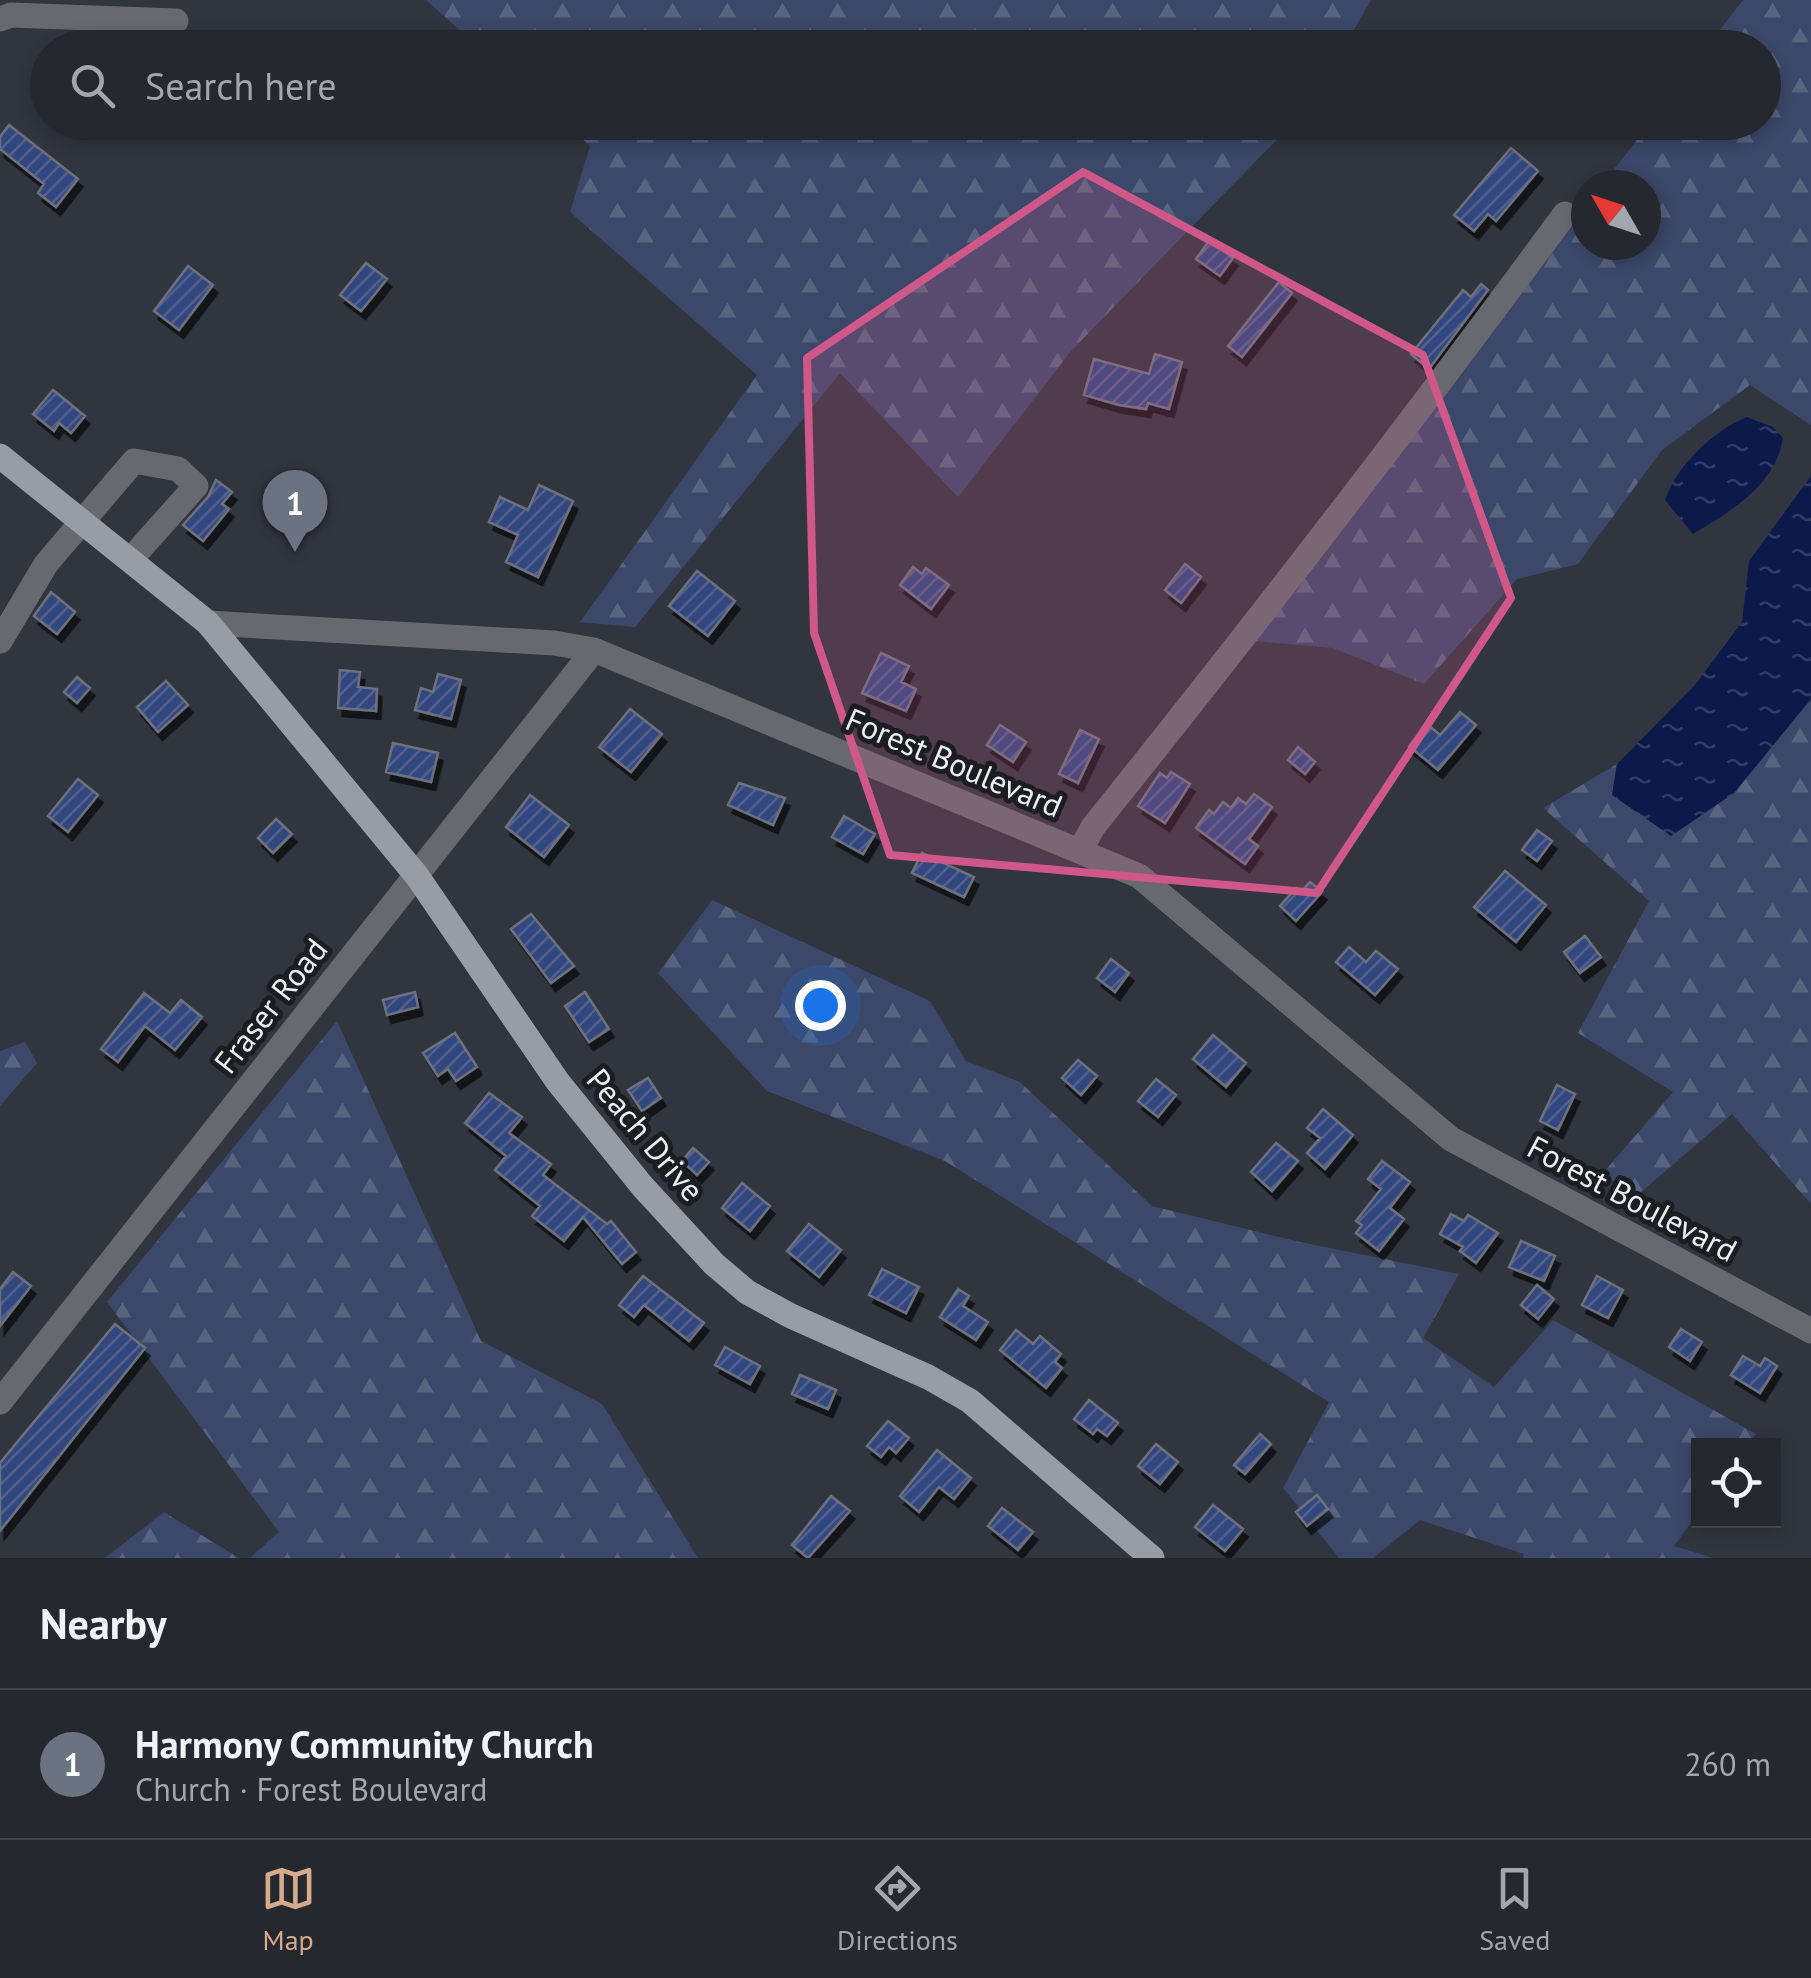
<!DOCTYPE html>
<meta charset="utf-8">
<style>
body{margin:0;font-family:"PT Sans",sans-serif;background:#31343b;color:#f1f3f6}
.controls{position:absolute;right:30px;bottom:30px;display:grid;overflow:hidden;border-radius:0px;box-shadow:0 5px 15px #0003}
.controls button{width:90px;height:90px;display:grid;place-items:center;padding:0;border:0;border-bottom:2px solid #42444b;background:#25282f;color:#f1f3f6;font:50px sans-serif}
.compass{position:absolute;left:1571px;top:170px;width:90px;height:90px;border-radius:50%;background:#25282f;box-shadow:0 5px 15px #0003;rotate:309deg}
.you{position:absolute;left:820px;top:1005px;width:35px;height:35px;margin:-25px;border:8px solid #fff;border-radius:50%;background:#1a73e8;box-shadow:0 0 0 15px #1a73e833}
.badge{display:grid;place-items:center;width:65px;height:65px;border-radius:50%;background:#d6ab8b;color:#fff;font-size:32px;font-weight:700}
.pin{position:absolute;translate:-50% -82px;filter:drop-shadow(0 2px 5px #0008)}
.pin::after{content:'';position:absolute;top:52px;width:35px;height:30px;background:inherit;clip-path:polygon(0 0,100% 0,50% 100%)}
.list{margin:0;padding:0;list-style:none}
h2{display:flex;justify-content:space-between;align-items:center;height:130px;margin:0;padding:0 40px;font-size:42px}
h2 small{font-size:32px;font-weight:400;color:#a3a6aa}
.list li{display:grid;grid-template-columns:65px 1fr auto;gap:30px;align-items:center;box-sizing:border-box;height:150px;padding:0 40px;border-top:2px solid #42444b}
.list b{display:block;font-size:38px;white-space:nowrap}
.list p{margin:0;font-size:32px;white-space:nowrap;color:#a3a6aa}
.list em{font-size:32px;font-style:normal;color:#a3a6aa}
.icon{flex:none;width:55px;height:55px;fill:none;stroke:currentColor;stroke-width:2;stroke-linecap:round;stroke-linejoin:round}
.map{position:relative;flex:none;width:1811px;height:1558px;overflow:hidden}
.search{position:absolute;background:#25282f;box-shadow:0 5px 15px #0003;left:30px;right:30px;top:30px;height:110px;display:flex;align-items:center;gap:25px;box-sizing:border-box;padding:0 35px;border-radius:55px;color:#a3a6aa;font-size:38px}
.sheet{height:280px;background:#25282f}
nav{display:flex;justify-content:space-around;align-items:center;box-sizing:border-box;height:140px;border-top:2px solid #42444b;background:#25282f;font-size:28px;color:#a3a6aa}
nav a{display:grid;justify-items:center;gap:5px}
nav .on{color:#d6ab8b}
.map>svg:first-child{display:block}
</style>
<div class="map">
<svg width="1811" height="1558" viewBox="0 0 1811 1558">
<defs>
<pattern id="forest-firs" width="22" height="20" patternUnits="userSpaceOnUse" patternTransform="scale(2.5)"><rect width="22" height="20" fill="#3c4869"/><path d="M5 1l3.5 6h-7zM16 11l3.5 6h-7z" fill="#58637f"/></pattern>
<pattern id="water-ripples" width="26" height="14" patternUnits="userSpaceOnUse" patternTransform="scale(2.5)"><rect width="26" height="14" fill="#0c194b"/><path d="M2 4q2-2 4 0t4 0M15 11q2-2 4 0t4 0" fill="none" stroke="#303b66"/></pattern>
<pattern id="building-hatch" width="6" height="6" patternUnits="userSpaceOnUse" patternTransform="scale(2.5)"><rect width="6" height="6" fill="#33467d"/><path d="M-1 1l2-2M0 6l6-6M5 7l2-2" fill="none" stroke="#516190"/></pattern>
<filter id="shadow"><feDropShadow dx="4.5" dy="8" stdDeviation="0" flood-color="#0009"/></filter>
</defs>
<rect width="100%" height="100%" fill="#31353f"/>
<path fill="url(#forest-firs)" d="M 426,0 L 1371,0 L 1344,47 L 480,48 Z
M 1743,0 L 1811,0 L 1811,425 L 1750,385 L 1662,450 L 1578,564 L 1517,579 L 1424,684 L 1333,648 L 1254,641 L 1586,206 L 1586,245 L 1646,245 L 1646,185 L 1602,185 L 1650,123 L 1764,122 L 1764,48 L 1707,47 Z
M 564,123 L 1293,123 L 1072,350 L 958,497 L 840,373 L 635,627 L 580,622 L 757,375 L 570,212 L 590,146 Z
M 1811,699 L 1811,1204 L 1732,1114 L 1634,1198 L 1603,1173 L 1673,1092 L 1578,1033 L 1649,901 L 1543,808 L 1617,764 L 1612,795 L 1734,793 Z
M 712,900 L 930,1001 L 966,1061 L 1020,1082 L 1152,1206 L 1300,1242 L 1459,1274 L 1423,1338 L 1494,1387 L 1553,1320 L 1756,1434 L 1748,1445 L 1698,1446 L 1698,1513 L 1674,1546 L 1713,1558 L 1523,1558 L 1524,1554 L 1420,1520 L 1373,1558 L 1339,1558 L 1283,1488 L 1329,1402 L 945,1161 L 767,1091 L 658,973 Z
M 337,1021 L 481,1341 L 602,1404 L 698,1558 L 250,1558 L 279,1532 L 107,1302 Z
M 25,1042 L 37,1063 L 0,1106 L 0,1051 Z
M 164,1512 L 239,1558 L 105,1558 Z"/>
<path fill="url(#water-ripples)" d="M 1747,417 L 1773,427 L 1783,438 C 1776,485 1730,512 1693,534 L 1665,500 C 1677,465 1714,430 1747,417 Z
M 1811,476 L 1811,699 L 1734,793 L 1671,836 L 1612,795 L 1617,764 L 1695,685 L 1742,622 L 1749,561 Z"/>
<path fill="url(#building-hatch)" stroke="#6c717d" stroke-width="2.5" filter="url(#shadow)" d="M 9,125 L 78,179 L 56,207 L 38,193 L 44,184 L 0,149 L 0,137 Z
M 1511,148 L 1538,171 L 1496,221 L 1488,214 L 1474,231 L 1454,215 Z
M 1209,241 L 1233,258 L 1220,276 L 1196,259 Z
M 366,263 L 387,279 L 361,311 L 340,295 Z
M 188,266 L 213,285 L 179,330 L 154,311 Z
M 1279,282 L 1292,293 L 1242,357 L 1228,346 Z
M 1481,284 L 1488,290 L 1429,369 L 1411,354 L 1463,290 L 1471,297 Z
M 1155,354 L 1182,362 L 1169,409 L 1148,403 L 1146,409 L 1119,405 L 1084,395 L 1094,359 L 1149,374 Z
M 53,390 L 85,416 L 71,433 L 59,423 L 54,431 L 33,414 Z
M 216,480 L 232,492 L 222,504 L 229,509 L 203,541 L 183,525 L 208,497 Z
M 539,485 L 573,501 L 538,577 L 506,562 L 518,535 L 489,522 L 500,497 L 528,510 Z
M 1185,564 L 1201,577 L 1181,603 L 1165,590 Z
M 913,567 L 922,574 L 926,568 L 949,585 L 931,609 L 900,585 Z
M 697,571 L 735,601 L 708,636 L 669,606 Z
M 51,592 L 75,612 L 57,634 L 34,616 Z
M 881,653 L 909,666 L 901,682 L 916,689 L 906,711 L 862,693 Z
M 340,670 L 360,672 L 358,687 L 377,689 L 376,711 L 338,708 Z
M 438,674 L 461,680 L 451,719 L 415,710 L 421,688 L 433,692 Z
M 77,677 L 90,688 L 77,703 L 64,692 Z
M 166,681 L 188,705 L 158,732 L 137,707 Z
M 630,709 L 662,734 L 631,772 L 599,747 Z
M 1460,712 L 1476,725 L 1438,770 L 1409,746 L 1427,724 L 1440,735 Z
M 1000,725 L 1026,742 L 1013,762 L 987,745 Z
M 1080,730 L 1099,739 L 1078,783 L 1059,774 Z
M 393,743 L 438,753 L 431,782 L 386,772 Z
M 1298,747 L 1315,762 L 1305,774 L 1288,760 Z
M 1171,772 L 1190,784 L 1165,823 L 1138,806 L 1160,773 L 1167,778 Z
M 78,779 L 98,795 L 68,832 L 48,816 Z
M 739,783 L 785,798 L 773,825 L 728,805 Z
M 1254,794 L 1272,807 L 1249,839 L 1258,846 L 1245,864 L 1196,828 L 1209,810 L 1214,814 L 1223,802 L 1231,808 L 1238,798 L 1246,804 Z
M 530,795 L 569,825 L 544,857 L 506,827 Z
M 844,816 L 875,834 L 863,854 L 832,837 Z
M 276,819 L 292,834 L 273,853 L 258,838 Z
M 1537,830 L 1552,841 L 1537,861 L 1522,850 Z
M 922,853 L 974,877 L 964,897 L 912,873 Z
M 1505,871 L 1546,905 L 1516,942 L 1474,907 Z
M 1310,882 L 1322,892 L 1296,921 L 1280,906 L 1296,888 L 1301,892 Z
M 531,914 L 574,966 L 551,983 L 511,929 Z
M 1585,936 L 1601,957 L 1580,973 L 1564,952 Z
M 1349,947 L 1366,962 L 1376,951 L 1398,969 L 1375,995 L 1336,962 Z
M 1111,959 L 1129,973 L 1115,992 L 1097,978 Z
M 415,992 L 418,1007 L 387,1015 L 383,1000 Z
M 585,992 L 609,1029 L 589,1042 L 565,1006 Z
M 144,993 L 170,1013 L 181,1000 L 202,1017 L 175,1050 L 145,1026 L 118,1062 L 101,1049 Z
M 455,1033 L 477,1067 L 456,1081 L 448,1069 L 438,1076 L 423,1053 Z
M 1213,1035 L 1246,1063 L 1226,1087 L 1193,1059 Z
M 1078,1060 L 1097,1076 L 1081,1095 L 1062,1078 Z
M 648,1078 L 661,1098 L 642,1111 L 628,1090 Z
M 1156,1079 L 1176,1095 L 1158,1117 L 1138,1101 Z
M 1557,1085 L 1575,1094 L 1558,1130 L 1540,1121 Z
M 489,1093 L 522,1117 L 509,1133 L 551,1164 L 543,1175 L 607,1224 L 611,1221 L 636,1252 L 622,1264 L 583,1217 L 564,1241 L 532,1216 L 540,1206 L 495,1170 L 506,1156 L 465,1123 Z
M 1323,1109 L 1353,1135 L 1325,1169 L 1307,1153 L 1320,1138 L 1307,1128 Z
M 1276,1143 L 1298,1161 L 1272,1191 L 1251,1172 Z
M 693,1148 L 709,1162 L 697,1175 L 682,1161 Z
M 1382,1161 L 1410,1182 L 1390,1208 L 1404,1219 L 1379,1251 L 1356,1233 L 1362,1225 L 1356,1221 L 1381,1189 L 1368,1179 Z
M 742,1183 L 770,1206 L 750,1231 L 722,1208 Z
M 1451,1214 L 1464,1221 L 1468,1215 L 1498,1233 L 1476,1263 L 1460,1251 L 1463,1247 L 1440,1234 Z
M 809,1224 L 841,1250 L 819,1277 L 787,1251 Z
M 1521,1241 L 1555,1256 L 1544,1281 L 1509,1267 Z
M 882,1269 L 919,1287 L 906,1313 L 869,1295 Z
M 13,1272 L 31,1286 L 0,1326 L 0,1289 Z
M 643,1276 L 704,1323 L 689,1341 L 644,1305 L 634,1317 L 619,1305 Z
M 1597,1276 L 1623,1290 L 1608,1318 L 1582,1305 Z
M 1537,1285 L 1554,1299 L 1538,1319 L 1521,1305 Z
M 958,1289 L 969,1296 L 963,1306 L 988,1322 L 976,1340 L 940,1317 Z
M 115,1324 L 145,1348 L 0,1531 L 0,1463 Z
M 1681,1329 L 1702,1342 L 1690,1361 L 1669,1347 Z
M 1016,1330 L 1033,1344 L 1040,1336 L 1061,1354 L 1055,1362 L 1062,1368 L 1046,1388 L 1000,1350 Z
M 725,1347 L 760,1366 L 750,1384 L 715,1365 Z
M 1743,1356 L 1760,1366 L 1765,1358 L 1777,1366 L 1760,1393 L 1731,1375 Z
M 800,1375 L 836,1390 L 828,1409 L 792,1394 Z
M 1089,1400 L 1118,1423 L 1107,1436 L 1097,1429 L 1093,1434 L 1074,1419 Z
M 888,1421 L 909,1438 L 896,1453 L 889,1447 L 881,1457 L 867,1446 Z
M 1260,1434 L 1271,1444 L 1245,1474 L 1234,1465 Z
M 1156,1444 L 1178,1462 L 1160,1484 L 1138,1466 Z
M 937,1450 L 971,1478 L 954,1499 L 939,1487 L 919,1512 L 900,1496 Z
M 1317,1495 L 1328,1509 L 1307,1526 L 1296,1512 Z
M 831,1496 L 850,1511 L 808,1558 L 792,1545 Z
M 1213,1505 L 1243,1529 L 1225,1551 L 1195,1527 Z
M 1002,1508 L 1033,1532 L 1018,1550 L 988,1526 Z"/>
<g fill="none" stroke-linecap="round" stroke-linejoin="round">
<path stroke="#67696f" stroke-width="25" d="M 0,19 L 11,15 L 176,21
M 208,623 L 554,643 L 594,650 L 1139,876 L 1451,1139 L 1811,1331
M 0,641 L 46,564 L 134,461 L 178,469 L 196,486 L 130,560
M 1080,851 L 1093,827 C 1255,625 1412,422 1565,214
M 0,1402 L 594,650"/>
<path stroke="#989ca7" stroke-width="25" d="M 0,456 L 208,623 L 417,876 L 558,1082 L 643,1187 L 714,1264 L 747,1292 L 791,1316 L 928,1377 L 970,1401 L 1152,1558"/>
</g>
<path fill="#cf5889" fill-opacity="0.2" stroke="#cf5889" stroke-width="8" stroke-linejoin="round" d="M 1083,172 L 1423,355 L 1511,598 L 1317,893 L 890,855 L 814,633 L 807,358 Z"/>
<g text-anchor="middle" stroke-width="10" stroke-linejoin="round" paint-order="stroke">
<g font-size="32" fill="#eceff5" stroke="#1b1d21">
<text transform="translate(954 763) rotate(23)" y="11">Forest Boulevard</text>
<text transform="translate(271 1006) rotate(-52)" y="11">Fraser Road</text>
<text transform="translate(645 1135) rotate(50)" y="11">Peach Drive</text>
<text transform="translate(1632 1199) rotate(28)" y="11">Forest Boulevard</text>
</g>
</g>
</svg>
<div class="controls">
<button><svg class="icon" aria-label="locate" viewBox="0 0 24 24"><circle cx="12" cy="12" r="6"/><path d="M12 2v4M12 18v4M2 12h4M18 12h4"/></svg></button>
</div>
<svg class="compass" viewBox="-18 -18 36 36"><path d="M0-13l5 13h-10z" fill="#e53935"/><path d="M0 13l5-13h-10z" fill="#a3a6aa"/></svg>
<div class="you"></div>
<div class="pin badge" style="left:295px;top:552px;background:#6b7280">1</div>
<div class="search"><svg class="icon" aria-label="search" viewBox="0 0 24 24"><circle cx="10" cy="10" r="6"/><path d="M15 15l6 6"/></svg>Search here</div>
</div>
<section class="sheet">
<h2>Nearby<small></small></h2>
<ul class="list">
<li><span class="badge" style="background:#6b7280">1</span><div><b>Harmony Community Church</b><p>Church · Forest Boulevard</p></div><em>260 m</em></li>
</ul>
</section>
<nav>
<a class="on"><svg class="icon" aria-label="map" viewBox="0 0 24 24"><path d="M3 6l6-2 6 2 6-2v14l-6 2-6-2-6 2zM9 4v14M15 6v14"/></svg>Map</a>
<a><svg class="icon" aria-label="directions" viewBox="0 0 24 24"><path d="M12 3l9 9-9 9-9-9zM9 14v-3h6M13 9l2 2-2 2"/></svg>Directions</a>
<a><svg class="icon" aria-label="saved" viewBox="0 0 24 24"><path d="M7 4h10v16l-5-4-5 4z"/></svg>Saved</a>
</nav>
